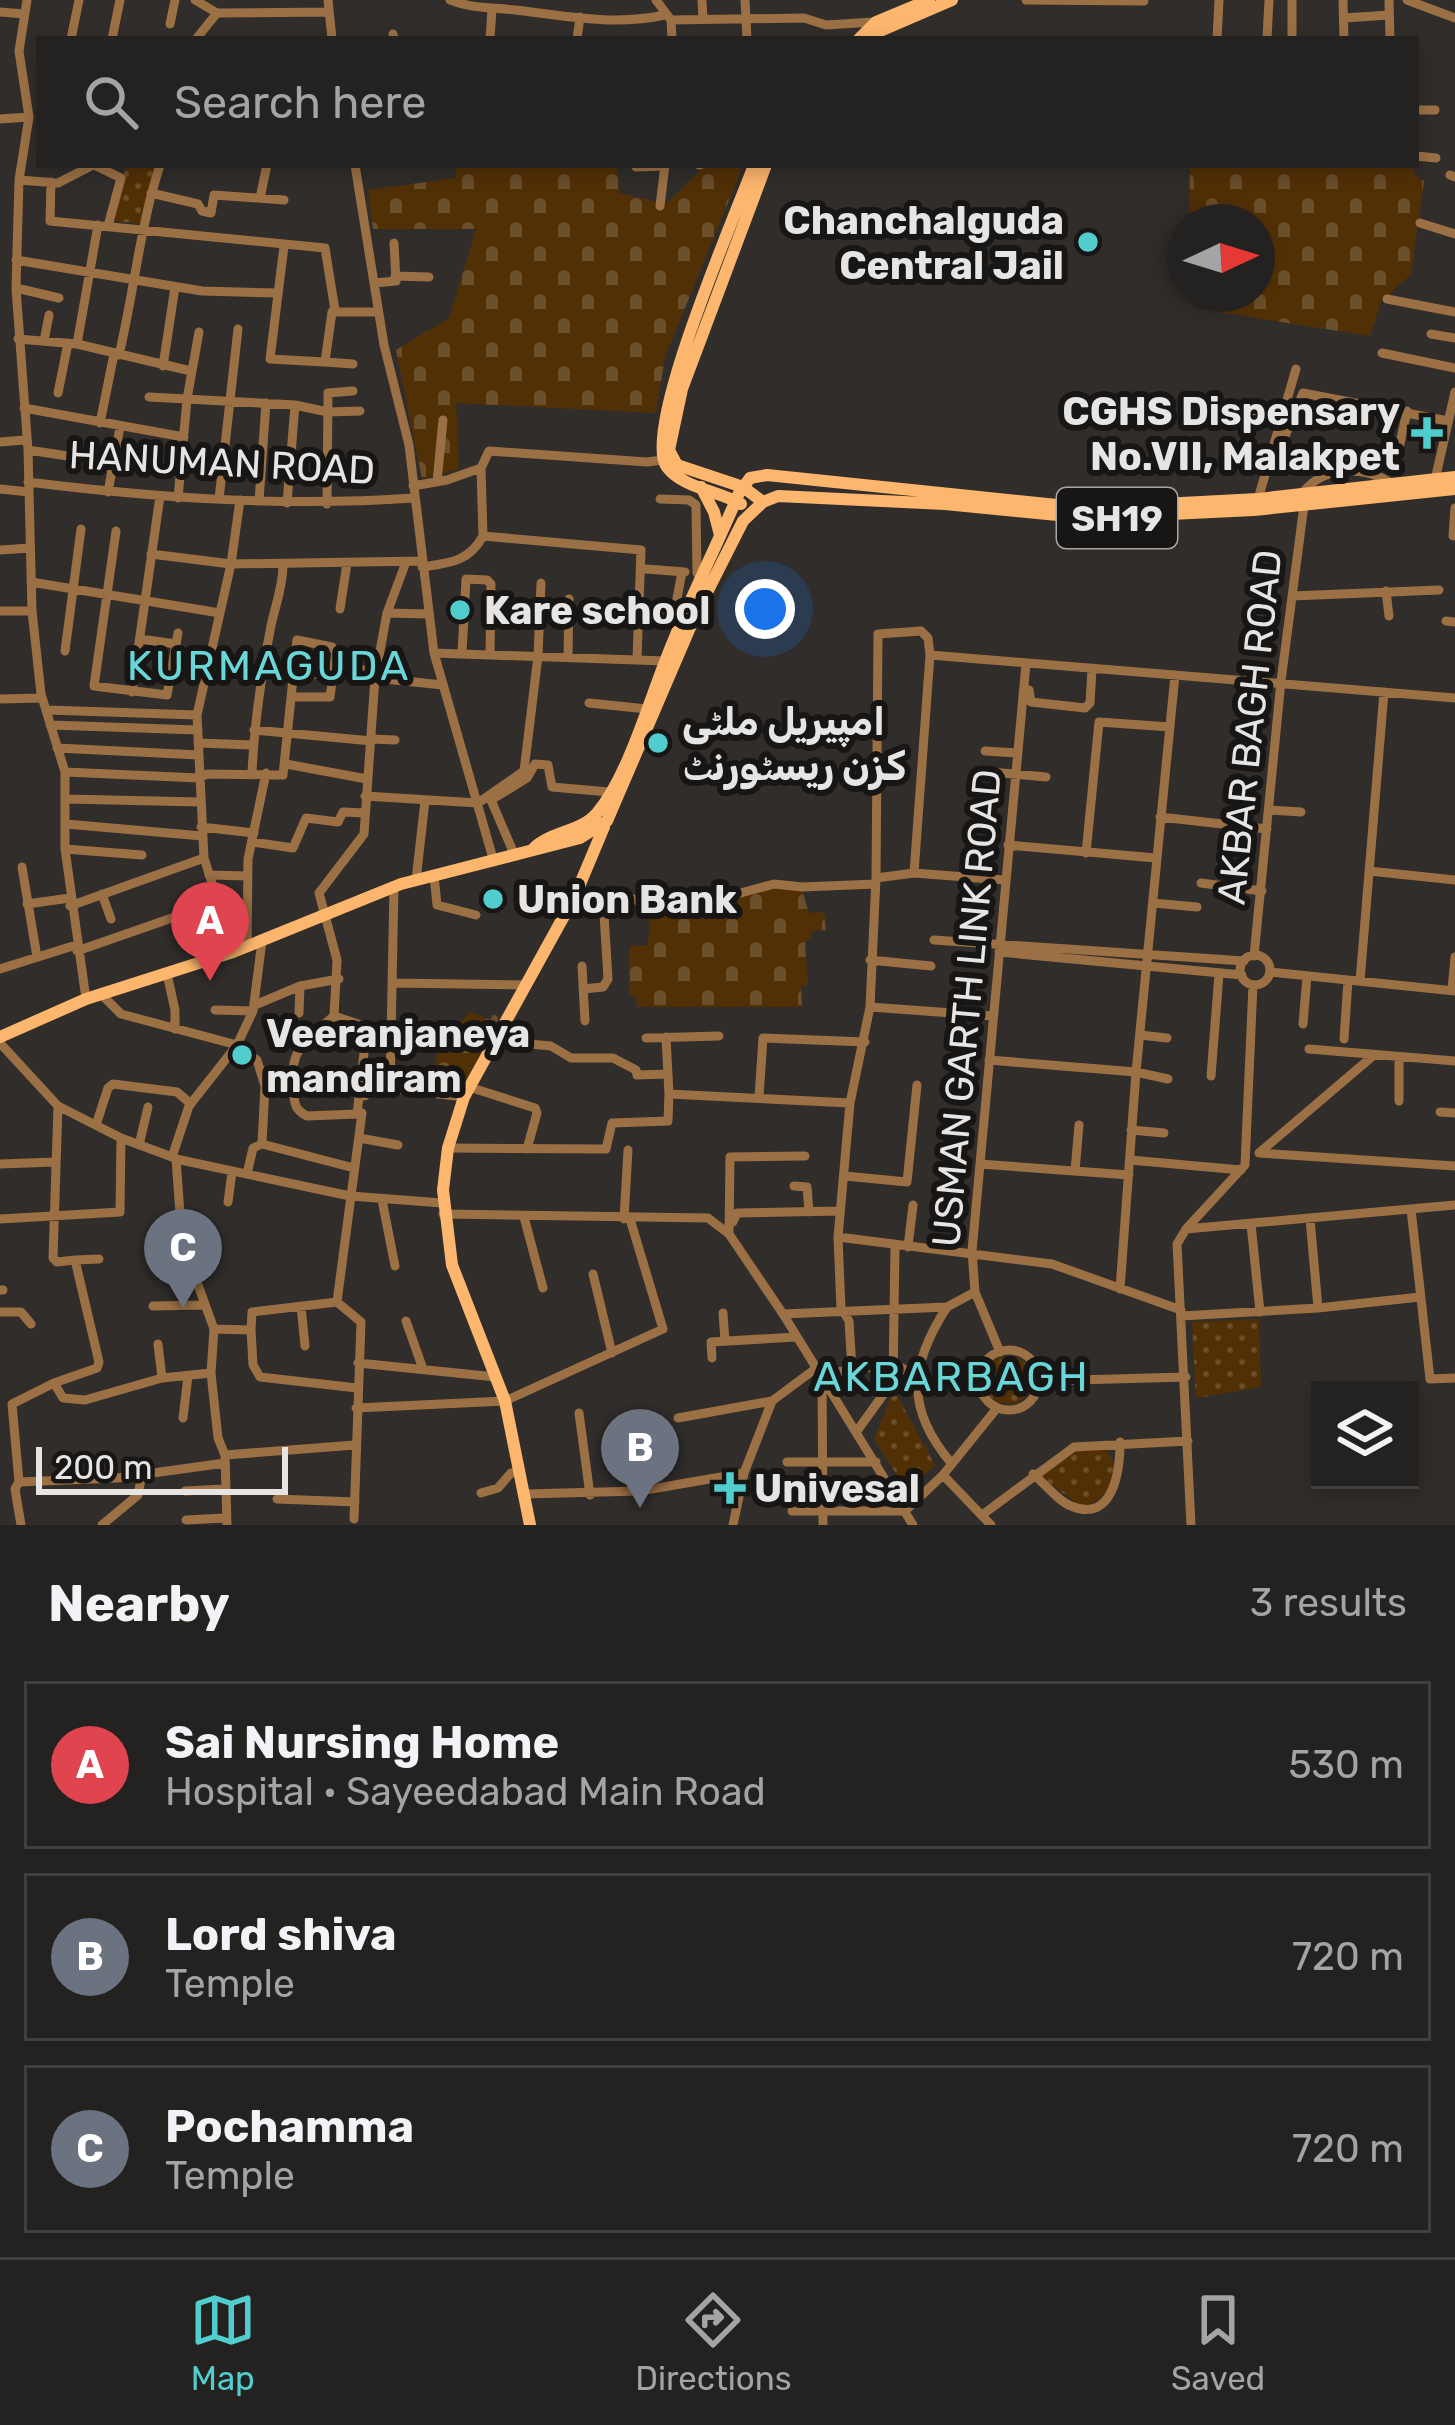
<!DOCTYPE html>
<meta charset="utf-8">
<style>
body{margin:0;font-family:Rubik,"Noto Naskh Arabic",sans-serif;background:#302f2d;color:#f1f3f6}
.controls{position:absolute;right:36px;bottom:36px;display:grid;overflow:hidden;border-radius:0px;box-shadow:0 6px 18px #0003}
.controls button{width:108px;height:108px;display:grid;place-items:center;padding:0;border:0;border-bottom:3px solid #413f3e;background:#242220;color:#f1f3f6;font:60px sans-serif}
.compass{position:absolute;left:1167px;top:204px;width:108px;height:108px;border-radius:50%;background:#242220;box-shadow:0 6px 18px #0003;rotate:86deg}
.scale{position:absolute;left:36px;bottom:30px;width:252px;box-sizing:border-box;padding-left:12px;border:6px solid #e7e5e3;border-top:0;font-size:33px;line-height:42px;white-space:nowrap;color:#e7e5e3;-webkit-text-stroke:9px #171615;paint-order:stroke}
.you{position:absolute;left:765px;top:609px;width:42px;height:42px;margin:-30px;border:9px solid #fff;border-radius:50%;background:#1a73e8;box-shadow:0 0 0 18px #1a73e833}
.badge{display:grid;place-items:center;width:78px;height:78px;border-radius:50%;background:#52cdce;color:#fff;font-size:39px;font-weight:700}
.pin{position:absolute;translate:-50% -99px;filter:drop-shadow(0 3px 6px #0008)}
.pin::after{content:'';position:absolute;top:63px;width:42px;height:36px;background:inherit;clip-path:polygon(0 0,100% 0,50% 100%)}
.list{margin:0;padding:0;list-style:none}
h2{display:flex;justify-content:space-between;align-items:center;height:156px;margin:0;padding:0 48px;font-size:51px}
h2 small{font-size:39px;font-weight:400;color:#a3a4a5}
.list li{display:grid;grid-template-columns:78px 1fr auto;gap:36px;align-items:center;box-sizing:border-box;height:168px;margin:0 24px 24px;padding:0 24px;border:3px solid #413f3e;border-radius:0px}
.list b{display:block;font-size:45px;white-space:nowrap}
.list p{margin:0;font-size:39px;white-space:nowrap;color:#a3a4a5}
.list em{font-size:39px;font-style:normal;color:#a3a4a5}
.icon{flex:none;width:66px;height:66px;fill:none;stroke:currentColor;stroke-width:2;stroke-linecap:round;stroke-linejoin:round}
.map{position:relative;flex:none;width:1455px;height:1525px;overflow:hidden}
.search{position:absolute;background:#242220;box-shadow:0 6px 18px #0003;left:36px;right:36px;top:36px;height:132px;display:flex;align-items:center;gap:30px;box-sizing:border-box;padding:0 42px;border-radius:0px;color:#a3a4a5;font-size:45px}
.sheet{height:732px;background:#242220}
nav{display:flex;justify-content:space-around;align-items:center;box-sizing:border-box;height:168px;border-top:3px solid #413f3e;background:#242220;font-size:33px;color:#a3a4a5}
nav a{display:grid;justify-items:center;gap:6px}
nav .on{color:#52cdce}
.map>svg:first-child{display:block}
</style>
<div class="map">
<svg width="1455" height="1525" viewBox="0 0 1455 1525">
<defs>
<pattern id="cemetery-stones" width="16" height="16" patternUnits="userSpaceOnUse" patternTransform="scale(3)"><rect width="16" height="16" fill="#523006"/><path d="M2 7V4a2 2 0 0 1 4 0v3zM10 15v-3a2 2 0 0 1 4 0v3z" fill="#6b4e2a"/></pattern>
<pattern id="park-dots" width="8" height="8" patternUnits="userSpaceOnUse" patternTransform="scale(3)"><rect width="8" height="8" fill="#523006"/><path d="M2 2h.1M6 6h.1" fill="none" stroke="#6b4e2a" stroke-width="1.8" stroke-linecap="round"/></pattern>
</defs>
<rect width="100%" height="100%" fill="#302d2b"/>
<path fill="url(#cemetery-stones)" d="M 456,165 L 617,165 L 619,193 L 666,204 L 706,165 L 743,166 L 665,357 L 656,413 L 456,403 L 459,469 L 422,479 L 396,350 L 449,318 L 476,229 L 373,229 L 368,190 L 455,178 Z
M 1190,165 L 1412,165 L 1416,176 L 1424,181 L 1411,274 L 1381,302 L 1370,336 L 1206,310 L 1201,294 L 1257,294 L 1257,222 L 1189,222 Z
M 787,886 L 803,893 L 809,913 L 824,912 L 826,930 L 811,931 L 811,940 L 805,941 L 808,985 L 801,986 L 802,1007 L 637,1007 L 636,996 L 629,995 L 629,946 L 648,945 L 650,910 Z
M 470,1011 L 490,1020 L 494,1014 L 499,1018 L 464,1084 L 428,1086 L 439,1050 Z"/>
<path fill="url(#park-dots)" d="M 126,165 L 154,166 L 144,224 L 115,221 Z
M 1259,1319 L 1261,1387 L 1196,1398 L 1192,1322 Z
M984 1380a24 24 0 1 1 48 0a24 24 0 1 1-48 0Z
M 894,1390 L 935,1465 L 907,1491 L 874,1439 Z
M 1103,1446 C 1126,1471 1113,1499 1082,1507 L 1037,1474 L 1075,1448 Z"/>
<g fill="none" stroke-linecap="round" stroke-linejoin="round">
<path stroke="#9b7045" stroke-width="9" d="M 27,0 L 19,51 L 29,117 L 19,180 L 16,288 L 28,450 L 32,611 L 41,694 L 65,772 L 65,849 L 86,999
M 195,0 L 217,13
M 328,0 L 332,39
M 450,0 C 473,9 491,7 515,10 C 566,16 614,26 665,15
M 656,0 L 671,20 L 804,18 L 826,25 L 874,22
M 702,0 L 703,19
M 745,0 L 747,39
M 1026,0 L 1144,1
M 1343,0 L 1344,39
M 1389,0 L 1390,39
M 1407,0 L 1455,18
M 0,12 L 25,14
M 1344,18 L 1389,15
M 671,20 L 672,39
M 170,24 L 175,0
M 393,34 L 394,39
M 71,39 L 79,0
M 112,39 L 120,0
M 196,39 L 217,13 L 329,12
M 490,39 L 492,9
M 577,39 L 580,17
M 1217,39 L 1219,0
M 1267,39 L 1269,0
M 1292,39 L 1292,0
M 1416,110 L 1435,110
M 0,119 L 29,117
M 1416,156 L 1436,158
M 94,165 L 121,178 L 108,226
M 355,165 L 384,345 L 409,445 L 434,653 L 494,862
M 699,165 L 700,165
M 636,167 L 665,166
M 1450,175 L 1455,177
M 19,180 L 58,183 L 93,165
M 51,182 L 50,221 L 325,248 L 335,310
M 151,193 L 198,204 L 202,211 L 211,213 L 214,195 L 284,200
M 260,198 L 267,165
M 660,206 L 665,165
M 1420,223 L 1455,234
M 98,225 L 77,344 L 191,371
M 284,246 L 270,359 L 325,362 L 332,312 L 378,312
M 16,260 L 202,291 L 277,293
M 395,276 L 429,277
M 374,283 L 396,281 L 394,243
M 16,288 L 59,298
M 1387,299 L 1455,312
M 1431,334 L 1455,338
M 18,339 L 77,344
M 44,341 L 49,315
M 1382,353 L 1455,368
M 119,355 C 134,292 140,226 160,165
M 325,362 L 353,364
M 163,366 L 175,287
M 58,393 L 68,343
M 149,397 L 295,405 L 328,412 L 360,411
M 24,408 L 184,437
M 1238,413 L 1281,423
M 100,423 L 114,354
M 1285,436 L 1303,393 L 1448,421
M 0,442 L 25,440
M 28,450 L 114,463
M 1396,462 L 1407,411
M 135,467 L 179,473
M 481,468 L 483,536
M 1435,480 L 1455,392
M 28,482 C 157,498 285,507 414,498
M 437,482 L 443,420
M 413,486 L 447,480 L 481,468 L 489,451 L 647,462 L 671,459
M 0,489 L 29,492
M 108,492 L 120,427
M 1301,495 C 1321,466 1363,465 1391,483
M 178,498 L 187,399 L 199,332
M 219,499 L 238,329
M 660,499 L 689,500 L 696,505 L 697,573
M 1258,499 L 1296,369
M 259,501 L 266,403
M 287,503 L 295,405
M 327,504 L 328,393 L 353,391
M 116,531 L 94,686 L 167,695 L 178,633
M 1453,536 L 1455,508
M 0,550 L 30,548
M 151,554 L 231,564 L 421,561
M 422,567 C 449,563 469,562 483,536 L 641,550 L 637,659
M 646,569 L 685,572
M 31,582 L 220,613
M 1386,591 L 1389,616
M 1292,596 L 1439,590
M 340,609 L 347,563
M 0,611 L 32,611
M 387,613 L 428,614
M 643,614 L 674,614 L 682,572
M 1446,621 L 1455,622
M 140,639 L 176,644
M 65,651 L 81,529
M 434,653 L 665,661
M 462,653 L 466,579 L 487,580 L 491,584 L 490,654
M 568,656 L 569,599
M 333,668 L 376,671
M 293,672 L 331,676
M 375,678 L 443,685
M 1029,690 L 1031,702 L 1085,708 L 1090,703 L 1092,669
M 132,692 L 160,496
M 0,699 L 42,698
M 589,703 L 647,709
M 48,710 L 197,715
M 50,725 L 198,730
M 254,730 L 372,741
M 372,739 L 395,740
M 198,743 L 253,745
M 57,748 L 199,755
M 985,751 L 1017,753
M 286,764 L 367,779
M 981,771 L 1046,777
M 65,772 L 199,778 L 207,774 L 283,775 L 297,640 L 332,647 L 336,652 L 330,697 L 291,697
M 252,774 C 254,725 261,678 270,631 C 274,608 283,589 283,565
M 365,796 L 478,803 L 524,771 L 538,656 L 541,583
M 66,799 L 200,802
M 1269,810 L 1301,812
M 1160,817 L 1267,829
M 66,824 L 202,836
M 201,827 L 254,833
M 252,842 L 293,848 L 306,818 L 338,822 L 343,812 L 365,813
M 1008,845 L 1156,858
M 65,849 L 142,855
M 1086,853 L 1099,722 L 1170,727
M 515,856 L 491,800 L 527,778 L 535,764 L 548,765 L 552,787 L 609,792
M 22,867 L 37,957
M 1369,871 L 1455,880
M 914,873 L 930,655 L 1455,698
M 209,875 L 248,876
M 434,876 L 437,905 L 476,915
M 876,878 L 914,873 L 1004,880
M 416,880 L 425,801
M 1201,883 L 1262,891
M 102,894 L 111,919
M 575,896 L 628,897 L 653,907 L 715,900 L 774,884 L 802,887 L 876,884
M 1153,903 L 1197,907
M 27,904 L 70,898
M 70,906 L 204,858
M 934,940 L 1244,961
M 247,947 L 248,859 L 266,773
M 77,951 L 218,902 L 204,858 L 197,715 L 231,564 L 240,500
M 999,952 L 1242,975
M1240 970a15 15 0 1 1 30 0a15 15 0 1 1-30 0Z
M 1254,956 L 1281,681 L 1304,505
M 870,960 L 931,966
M 582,966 L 585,1021
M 0,969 L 76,945
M 1270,972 L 1455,991
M 167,974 L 175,1010 L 175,1029
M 1360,981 L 1384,692
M 394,983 L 527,985
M 583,989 L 603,987 L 608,979 L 603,898
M 1452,990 L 1455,957
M 101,994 L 121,1014 L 237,1045 L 257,1060 L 265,1086 L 262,1144 L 253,1148 L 247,1174
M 255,1005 L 300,986 L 339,979
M 870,1007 L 993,1016
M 215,1010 L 253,1011
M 299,1013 L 300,986
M 334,1016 L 367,1027 L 357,1114 L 307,1116 C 295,1110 295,1105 293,1091 C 289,1048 304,1042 334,1016 L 337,960 L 319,893 L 364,834 L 375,678 L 387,613 L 406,562
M 1303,1024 L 1307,976
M 393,1034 L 418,1033
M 1140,1035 L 1167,1038
M 666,1037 L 669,1094
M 646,1038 L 719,1036
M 1344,1039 L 1348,980
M 496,1041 L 551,1046 L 571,1058 L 613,1058 L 636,1070 L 637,1075 L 668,1074
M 0,1043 L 58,1106 L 121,1138 L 172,1157
M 1309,1049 L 1455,1061
M 989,1060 L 1136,1072 L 1168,1079
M 1211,1076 L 1219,974
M 469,1087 L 535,1108 L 537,1113 L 527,1149
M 390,1088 L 464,1097
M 365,1096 L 369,1085 L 390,1088 L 394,887
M 759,1097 L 763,1038 L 865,1042
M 1399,1101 L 1399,1057
M 58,1106 L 53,1258 L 57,1262 L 75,1260
M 1440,1112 L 1455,1113
M 96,1125 L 108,1088 L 113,1084 L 177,1092 L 191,1104
M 1131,1130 L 1164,1133
M 359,1138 L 398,1145
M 262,1144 L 354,1168
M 139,1145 L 148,1107
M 448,1148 L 606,1149 L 612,1123 L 668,1121 L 669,1094 L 850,1103
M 1259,1153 L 1455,1166
M 1259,1153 L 1374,1055
M 176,1159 L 350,1196 L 442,1203
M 1130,1160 L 1241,1170
M 0,1164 L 55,1162
M 980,1164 L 1129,1175
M 1075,1171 L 1079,1125
M 845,1176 L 907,1182 L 917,1085
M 794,1186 L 807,1187 L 809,1212
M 382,1200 L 395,1266
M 228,1202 L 232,1172
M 1411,1209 L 1430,1379 L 1455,1378
M 443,1214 L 708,1218 L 729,1234 L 783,1314 L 913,1525
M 524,1217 L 543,1288
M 0,1219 L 120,1212 L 121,1138
M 624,1219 L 628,1150
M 1310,1219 L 1318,1308
M 733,1222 L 737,1213 L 840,1211
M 1251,1224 L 1260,1312
M 1186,1229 L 1455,1205
M 729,1234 L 730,1157 L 805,1156
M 838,1237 L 1052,1264 L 1181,1310
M 908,1247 L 913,1205
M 99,1259 L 75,1260 L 99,1362 L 97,1368 L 54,1383 L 63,1398 L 85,1400 L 162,1378 L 211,1373
M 593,1274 L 612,1353
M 1120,1289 L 1136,1072 L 1175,675
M 0,1290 L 3,1290
M 153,1306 L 205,1305
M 301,1306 L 305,1346
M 947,1307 C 910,1364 904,1408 952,1464
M 0,1312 L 21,1312 L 31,1324
M 723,1313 L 725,1341
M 783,1314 L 947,1307 L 975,1292
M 1181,1316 L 1318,1308 L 1420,1297
M 406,1321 L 423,1369
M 214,1329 L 251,1330 L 252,1312 L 337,1302
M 251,1330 L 253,1365 L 260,1377 L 357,1388
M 158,1344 L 162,1378
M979 1380a30 30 0 1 1 60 0a30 30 0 1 1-60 0Z
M 1000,1352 L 975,1292 L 972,1251 L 1026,664
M 712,1358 L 711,1342 L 796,1337
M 358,1363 L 496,1377
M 852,1370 L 849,1321 L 841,1308 L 838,1237 L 850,1103 L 870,1007 L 876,878 L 878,634 L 921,631 L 928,638 L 930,655
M 1039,1381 L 1186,1377
M 356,1408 L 505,1401 L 663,1329 L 630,1219
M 579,1413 L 590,1495
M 183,1418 L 188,1376
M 678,1418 L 772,1401
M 857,1431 L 893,1381 L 895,1246
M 637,1432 L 640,1491
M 225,1455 L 355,1445
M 787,1462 L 876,1462
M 1033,1474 C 1044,1483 1058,1501 1071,1506 C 1114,1524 1120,1469 1120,1442
M 943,1475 L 991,1525
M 19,1482 L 12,1404 L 54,1383
M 185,1491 L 224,1489
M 481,1493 L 498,1488 L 511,1473 L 520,1472
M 525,1494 L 640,1491 L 744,1473
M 277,1499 L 355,1502
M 792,1511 L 905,1511 L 943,1475 L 997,1408
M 982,1515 L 1074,1447 L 1188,1441
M 354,1519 L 361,1322 L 337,1302 L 362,1113
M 186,1520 L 225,1518
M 21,1525 L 15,1489 L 19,1482 L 117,1478 L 225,1463
M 102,1525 L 138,1495 L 142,1474
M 227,1525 L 225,1455 L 218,1438 L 211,1373 L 214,1329 L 182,1241 L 176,1159 L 172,1157 L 189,1106 L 237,1045 L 253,1011 L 262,941
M 733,1525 L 744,1473 L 772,1401 L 815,1369
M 823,1525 L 822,1374 L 894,1364 L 915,1375
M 1191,1525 L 1177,1244 L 1186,1229 L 1245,1165 L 1253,985"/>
<path stroke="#fdb66d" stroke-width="12" d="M 859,39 L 876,22 L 929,0
M 872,39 L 880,31 L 952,0
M 701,487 L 714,512 L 720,535
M 763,502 L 743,487 L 677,465 L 669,450 L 682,389 L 766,165
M 741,504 C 719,491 683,488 667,467 C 640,433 737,212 754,165
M 534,848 C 552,831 581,832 597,813 C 627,778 648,705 665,662 C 687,604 715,550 739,493 L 750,478 L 767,475 L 1086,508 L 1258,499 L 1455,477
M 0,1037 L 86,999 L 233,952 L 401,884 L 580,838 L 607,821 L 695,616 L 743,521 L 763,502 L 778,496 L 945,504 L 1088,518 L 1254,510 L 1455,489
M 530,1525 L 505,1401 L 452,1265 L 443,1190 L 448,1148 L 464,1097 L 575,896 L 604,827"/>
</g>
<g fill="#52cdce" stroke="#171615" stroke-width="4.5">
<circle cx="1088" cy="242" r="12"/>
<path d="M1421 415h12v12h12v12h-12v12h-12v-12h-12v-12h12z"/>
<circle cx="460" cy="610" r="12"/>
<circle cx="658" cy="743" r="12"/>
<circle cx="493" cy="899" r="12"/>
<circle cx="242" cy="1055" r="12"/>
<path d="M724 1470h12v12h12v12h-12v12h-12v-12h-12v-12h12z"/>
</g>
<g text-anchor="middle" stroke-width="12" stroke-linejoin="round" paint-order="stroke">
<rect fill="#171615" stroke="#a9a7a5" stroke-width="3" x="1057" y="488" width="120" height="60" rx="9"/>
<g font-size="36" font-weight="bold" fill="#e7e5e3">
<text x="1117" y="531">SH19</text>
</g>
<g font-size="39" font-weight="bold" fill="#e7e5e3" stroke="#171615" text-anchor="start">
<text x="1064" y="234" text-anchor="end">Chanchalguda<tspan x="1064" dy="45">Central Jail</tspan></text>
<text x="1400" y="425" text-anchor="end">CGHS Dispensary<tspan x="1400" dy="45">No.VII, Malakpet</tspan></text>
<text x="484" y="624">Kare school</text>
<text x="682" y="735">امپیریل ملٹی<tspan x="682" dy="45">کزن ریسٹورنٹ</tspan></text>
<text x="517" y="913">Union Bank</text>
<text x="266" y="1047">Veeranjaneya<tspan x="266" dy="45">mandiram</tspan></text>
<text x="754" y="1502">Univesal</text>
</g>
<g font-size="39" fill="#e7e5e3" stroke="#171615">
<text transform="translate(222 462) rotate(3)" y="14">HANUMAN ROAD</text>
<text transform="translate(1249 727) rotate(-84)" y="14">AKBAR BAGH ROAD</text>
<text transform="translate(966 1008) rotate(-85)" y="14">USMAN GARTH LINK ROAD</text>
</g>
<g font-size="42" letter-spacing="3" fill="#69d6d7" stroke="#171615">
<text x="269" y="680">KURMAGUDA</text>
<text x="952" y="1391">AKBARBAGH</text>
</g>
</g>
</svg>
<div class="controls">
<button><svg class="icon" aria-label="layers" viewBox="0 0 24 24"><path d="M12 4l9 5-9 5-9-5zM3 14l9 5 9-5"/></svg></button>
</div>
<svg class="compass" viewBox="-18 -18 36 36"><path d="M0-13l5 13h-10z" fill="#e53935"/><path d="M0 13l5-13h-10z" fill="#a3a4a5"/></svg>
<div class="scale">200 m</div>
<div class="you"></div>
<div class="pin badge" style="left:210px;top:981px;background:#e0444e">A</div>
<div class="pin badge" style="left:640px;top:1508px;background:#6b7280">B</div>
<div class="pin badge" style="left:183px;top:1308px;background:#6b7280">C</div>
<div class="search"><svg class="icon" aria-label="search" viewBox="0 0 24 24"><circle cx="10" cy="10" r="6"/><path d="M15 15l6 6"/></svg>Search here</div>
</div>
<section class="sheet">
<h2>Nearby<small>3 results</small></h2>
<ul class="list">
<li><span class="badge" style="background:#e0444e">A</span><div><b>Sai Nursing Home</b><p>Hospital · Sayeedabad Main Road</p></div><em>530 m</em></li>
<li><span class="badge" style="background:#6b7280">B</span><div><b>Lord shiva</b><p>Temple</p></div><em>720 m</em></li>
<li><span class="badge" style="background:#6b7280">C</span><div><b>Pochamma</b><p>Temple</p></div><em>720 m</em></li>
</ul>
</section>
<nav>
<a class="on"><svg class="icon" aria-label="map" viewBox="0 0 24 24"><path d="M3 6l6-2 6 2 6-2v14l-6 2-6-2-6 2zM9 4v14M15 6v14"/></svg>Map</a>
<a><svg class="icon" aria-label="directions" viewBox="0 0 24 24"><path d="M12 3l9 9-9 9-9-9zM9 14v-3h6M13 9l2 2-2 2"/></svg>Directions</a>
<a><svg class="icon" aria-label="saved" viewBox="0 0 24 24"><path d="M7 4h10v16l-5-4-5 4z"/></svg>Saved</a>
</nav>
